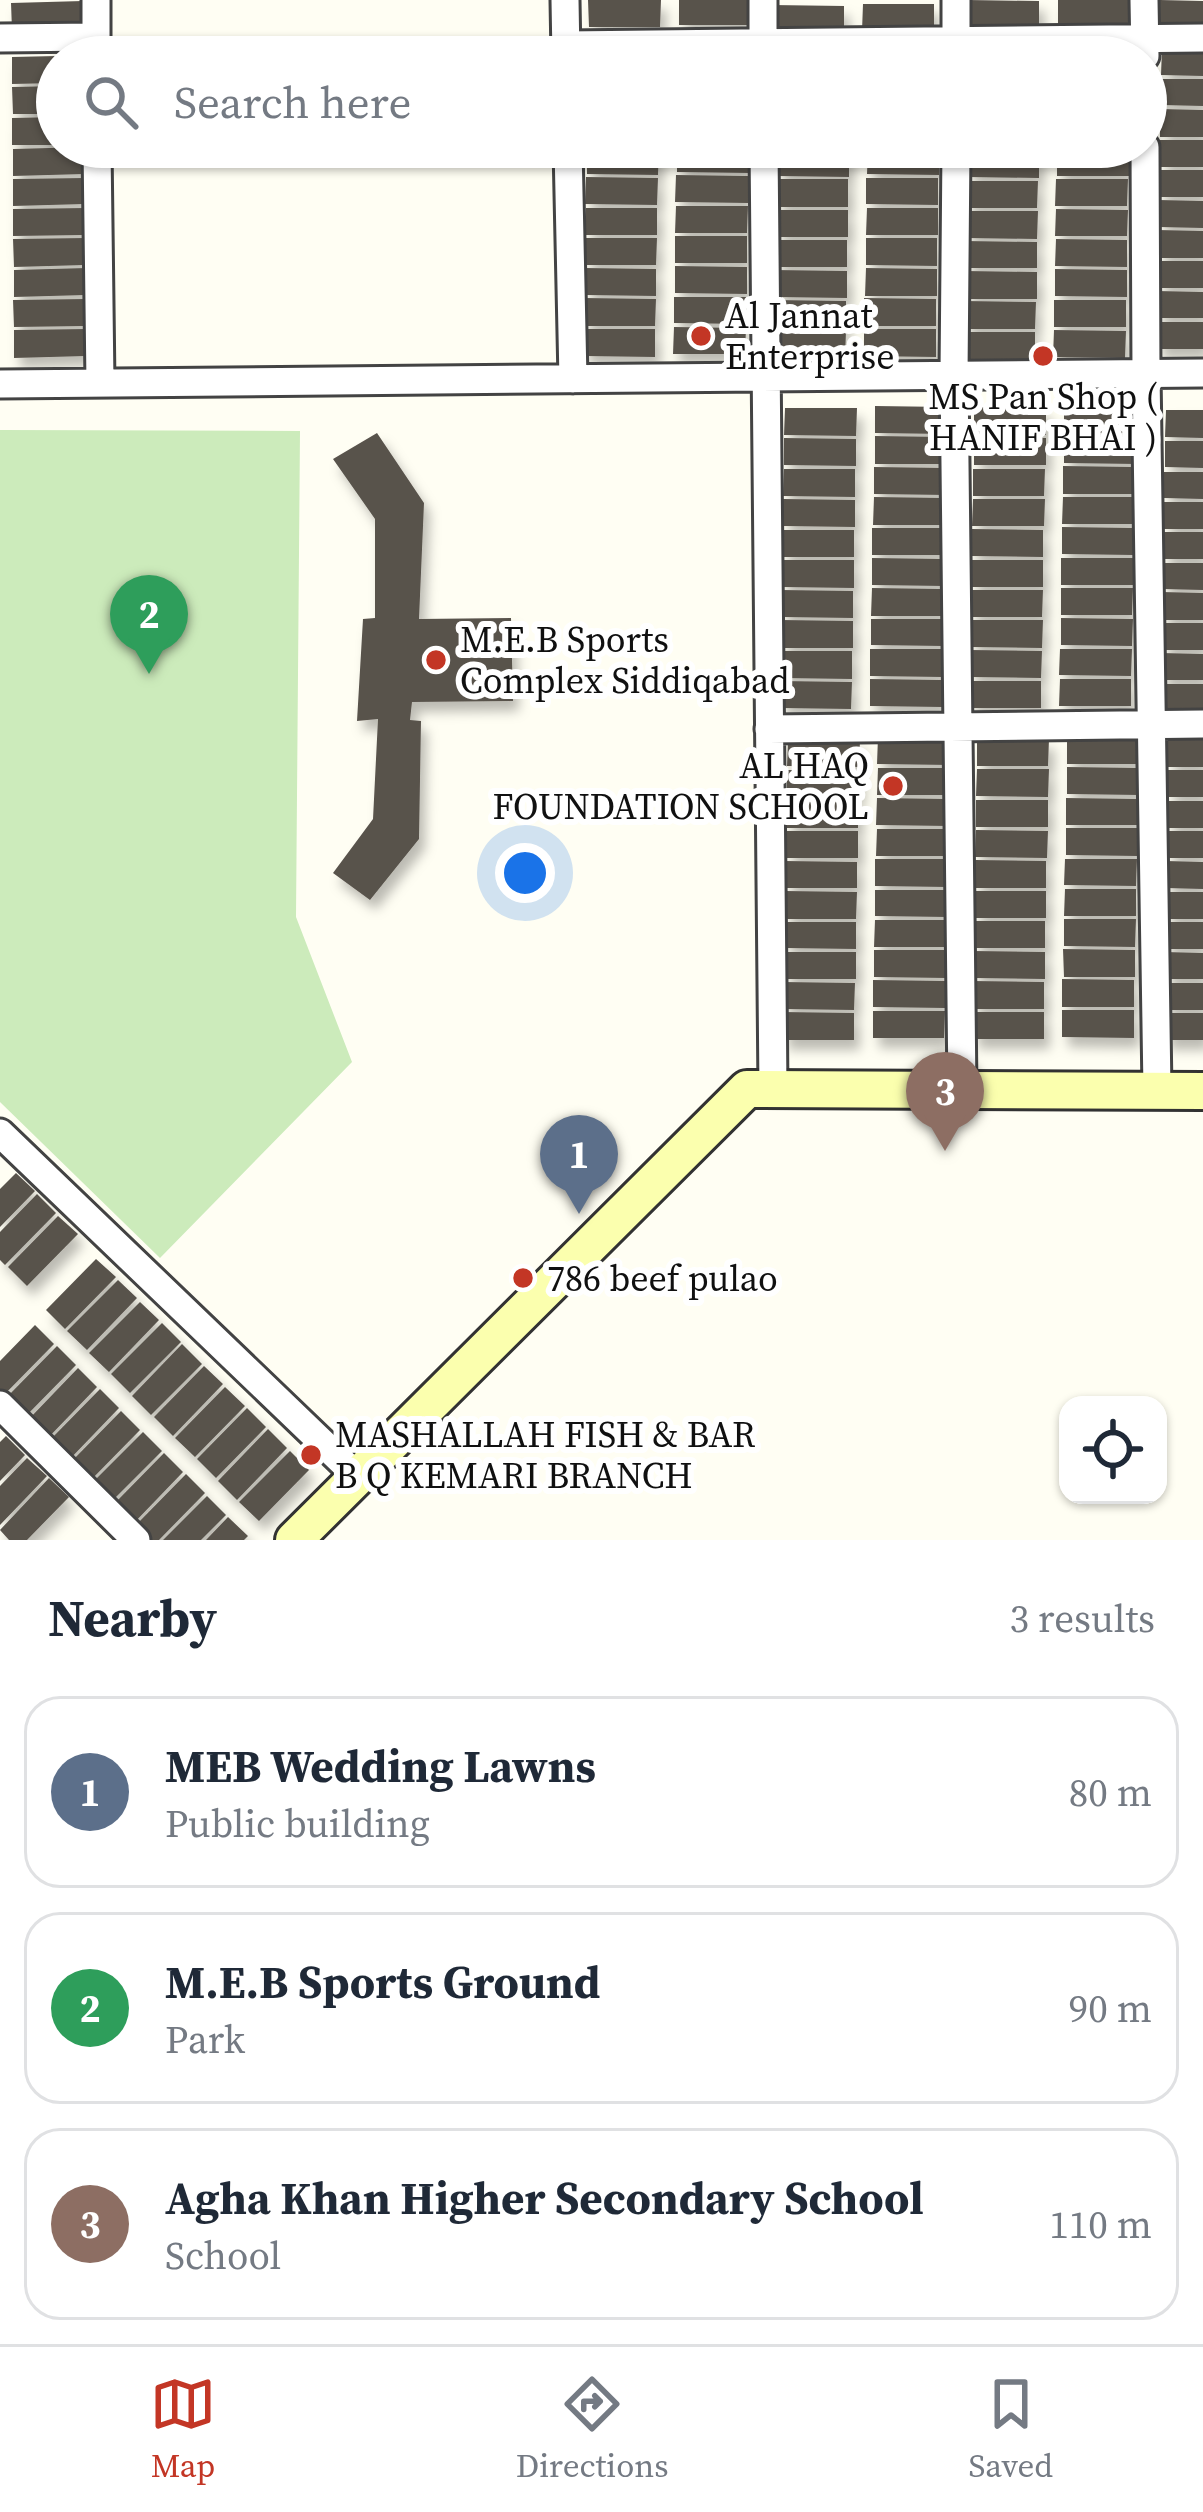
<!DOCTYPE html>
<style>
body{margin:0;font-family:"Source Serif 4",serif;background:#f6f6f7;color:#1f2937}
.controls{position:absolute;right:36px;bottom:36px;display:grid;overflow:hidden;border-radius:24px;box-shadow:0 3px 9px #0004}
.controls button{width:108px;height:108px;display:grid;place-items:center;padding:0;border:0;border-bottom:3px solid #e0e1e3;background:#fff;color:#1f2937;font:60px sans-serif}
.you{position:absolute;left:525px;top:873px;width:42px;height:42px;margin:-30px;border:9px solid #fff;border-radius:50%;background:#1a73e8;box-shadow:0 0 0 18px #1a73e833}
.badge{display:grid;place-items:center;width:78px;height:78px;border-radius:50%;background:#c33625;color:#fff;font-size:39px;font-weight:700}
.pin{position:absolute;translate:-50% -99px;filter:drop-shadow(0 3px 6px #0008)}
.pin::after{content:'';position:absolute;top:63px;width:42px;height:36px;background:inherit;clip-path:polygon(0 0,100% 0,50% 100%)}
.list{margin:0;padding:0;list-style:none}
h2{display:flex;justify-content:space-between;align-items:center;height:156px;margin:0;padding:0 48px;font-size:51px}
h2 small{font-size:39px;font-weight:400;color:#747a83}
.list li{display:grid;grid-template-columns:78px 1fr auto;gap:36px;align-items:center;box-sizing:border-box;height:192px;margin:0 24px 24px;padding:0 24px;border:3px solid #e0e1e3;border-radius:36px}
.list b{display:block;font-size:45px;white-space:nowrap}
.list p{margin:0;font-size:39px;white-space:nowrap;color:#747a83}
.list em{font-size:39px;font-style:normal;color:#747a83}
.icon{flex:none;width:66px;height:66px;fill:none;stroke:currentColor;stroke-width:2;stroke-linecap:round;stroke-linejoin:round}
.map{position:relative;flex:none;width:1203px;height:1540px;overflow:hidden}
.search{position:absolute;background:#fff;box-shadow:0 3px 9px #0004;left:36px;right:36px;top:36px;height:132px;display:flex;align-items:center;gap:30px;box-sizing:border-box;padding:0 42px;border-radius:66px;color:#747a83;font-size:45px}
.sheet{height:804px;background:#fff}
nav{display:flex;justify-content:space-around;align-items:center;box-sizing:border-box;height:168px;border-top:3px solid #e0e1e3;background:#fff;font-size:33px;color:#747a83}
nav a{display:grid;justify-items:center;gap:6px}
nav .on{color:#c33625}
.map>svg:first-child{display:block}
</style>
<div class="map">
<svg width="1203" height="1540" viewBox="0 0 1203 1540">
<defs>
<filter id="shadow"><feDropShadow dx="6" dy="10" stdDeviation="6" flood-color="#0004"/></filter>
</defs>
<rect width="100%" height="100%" fill="#fffef3"/>
<path fill="#ccebbb" d="M 0,430 L 300,431 L 296,917 L 352,1062 L 160,1258 L 0,1102 Z"/>
<path fill="#59534c" filter="url(#shadow)" d="M 588,0 L 661,0 L 660,27 L 589,27 Z
M 679,0 L 751,0 L 751,25 L 679,25 Z
M 968,0 L 1039,1 L 1039,28 L 967,28 Z
M 1058,0 L 1130,0 L 1129,26 L 1058,25 Z
M 1160,0 L 1203,1 L 1203,28 L 1159,27 Z
M 83,1 L 84,29 L 12,30 L 11,3 Z
M 863,4 L 934,4 L 934,31 L 862,31 Z
M 772,5 L 844,6 L 844,33 L 772,33 Z
M 1162,48 L 1203,48 L 1203,76 L 1161,75 Z
M 57,56 L 57,83 L 12,84 L 12,57 Z
M 1161,79 L 1203,79 L 1203,106 L 1161,105 Z
M 57,86 L 57,114 L 13,114 L 12,87 Z
M 1160,109 L 1203,110 L 1203,137 L 1160,137 Z
M 57,117 L 57,145 L 12,145 L 12,118 Z
M 1160,140 L 1203,140 L 1203,167 L 1160,167 Z
M 85,147 L 85,174 L 13,176 L 13,149 Z
M 587,147 L 659,148 L 658,175 L 587,174 Z
M 677,147 L 749,147 L 749,173 L 677,172 Z
M 868,147 L 939,147 L 939,175 L 867,174 Z
M 1057,148 L 1129,149 L 1129,176 L 1057,176 Z
M 777,149 L 849,149 L 849,177 L 777,176 Z
M 967,151 L 1039,151 L 1039,178 L 967,177 Z
M 1159,170 L 1203,170 L 1203,197 L 1158,197 Z
M 676,175 L 748,176 L 748,203 L 675,202 Z
M 586,177 L 658,178 L 657,205 L 585,204 Z
M 84,178 L 85,204 L 13,206 L 13,179 Z
M 866,178 L 938,178 L 938,205 L 866,204 Z
M 776,179 L 848,179 L 848,207 L 776,207 Z
M 1056,179 L 1128,179 L 1127,206 L 1055,206 Z
M 966,181 L 1038,181 L 1037,208 L 965,208 Z
M 1159,200 L 1203,201 L 1203,228 L 1158,227 Z
M 676,206 L 748,206 L 747,233 L 675,233 Z
M 85,208 L 85,235 L 13,236 L 13,209 Z
M 586,208 L 657,208 L 657,235 L 585,235 Z
M 867,208 L 938,208 L 938,235 L 866,235 Z
M 1056,209 L 1128,210 L 1127,236 L 1055,236 Z
M 776,210 L 848,210 L 848,237 L 776,237 Z
M 965,211 L 1038,211 L 1037,239 L 965,238 Z
M 1158,230 L 1203,231 L 1203,258 L 1158,258 Z
M 675,236 L 747,236 L 747,263 L 675,263 Z
M 85,238 L 85,265 L 14,267 L 13,239 Z
M 585,238 L 657,238 L 656,265 L 585,265 Z
M 866,238 L 937,238 L 937,266 L 866,265 Z
M 1056,239 L 1127,240 L 1127,267 L 1055,266 Z
M 775,240 L 847,240 L 847,267 L 775,267 Z
M 965,241 L 1037,242 L 1037,268 L 965,268 Z
M 1158,261 L 1203,261 L 1203,288 L 1158,288 Z
M 675,266 L 747,267 L 747,294 L 675,293 Z
M 86,268 L 86,295 L 14,297 L 14,270 Z
M 585,268 L 656,269 L 656,296 L 585,295 Z
M 866,268 L 937,269 L 937,296 L 865,296 Z
M 1055,269 L 1127,270 L 1127,297 L 1055,296 Z
M 775,270 L 847,271 L 847,298 L 775,297 Z
M 965,271 L 1037,272 L 1037,299 L 965,299 Z
M 1157,291 L 1203,292 L 1203,318 L 1156,318 Z
M 674,297 L 746,297 L 745,324 L 674,323 Z
M 584,298 L 656,299 L 655,326 L 583,326 Z
M 864,298 L 936,299 L 936,326 L 864,326 Z
M 85,299 L 86,326 L 14,327 L 13,300 Z
M 774,300 L 846,301 L 846,328 L 774,328 Z
M 1054,300 L 1126,300 L 1126,327 L 1054,327 Z
M 964,301 L 1036,302 L 1035,329 L 963,329 Z
M 1157,322 L 1203,322 L 1203,349 L 1156,349 Z
M 674,327 L 746,328 L 745,354 L 673,354 Z
M 86,329 L 86,356 L 14,358 L 14,330 Z
M 583,329 L 655,329 L 655,357 L 583,356 Z
M 864,329 L 936,329 L 936,357 L 864,356 Z
M 1054,330 L 1126,331 L 1125,358 L 1053,357 Z
M 774,331 L 846,331 L 845,358 L 773,358 Z
M 963,332 L 1035,332 L 1035,359 L 963,359 Z
M 875,406 L 947,407 L 946,434 L 875,433 Z
M 1064,406 L 1136,406 L 1136,433 L 1064,433 Z
M 974,407 L 1046,408 L 1046,435 L 974,434 Z
M 785,408 L 857,408 L 856,436 L 784,435 Z
M 1166,410 L 1203,410 L 1203,438 L 1165,437 Z
M 377,433 L 424,503 L 419,619 L 511,618 L 513,701 L 412,702 L 410,720 L 421,721 L 419,839 L 370,900 L 333,873 L 373,819 L 378,719 L 357,721 L 363,619 L 375,618 L 375,519 L 333,459 Z
M 875,436 L 947,437 L 946,464 L 875,464 Z
M 1064,436 L 1136,436 L 1136,464 L 1064,463 Z
M 784,438 L 856,439 L 856,466 L 784,465 Z
M 974,438 L 1046,438 L 1046,465 L 974,465 Z
M 1165,441 L 1203,441 L 1203,468 L 1165,467 Z
M 1063,466 L 1135,467 L 1135,494 L 1063,494 Z
M 874,467 L 946,468 L 946,495 L 874,494 Z
M 784,469 L 855,469 L 855,497 L 783,496 Z
M 973,469 L 1045,469 L 1044,496 L 973,496 Z
M 1164,472 L 1203,472 L 1203,499 L 1164,498 Z
M 874,497 L 945,498 L 945,525 L 873,525 Z
M 1063,497 L 1135,497 L 1134,524 L 1062,524 Z
M 783,499 L 855,500 L 855,527 L 783,526 Z
M 973,499 L 1045,499 L 1044,526 L 972,526 Z
M 1164,502 L 1203,502 L 1203,529 L 1164,529 Z
M 1062,527 L 1134,528 L 1133,555 L 1062,554 Z
M 872,528 L 945,528 L 944,555 L 872,555 Z
M 971,529 L 1043,530 L 1043,557 L 971,556 Z
M 782,530 L 854,530 L 854,557 L 782,557 Z
M 1163,532 L 1203,532 L 1203,559 L 1163,559 Z
M 872,558 L 944,559 L 944,586 L 872,585 Z
M 1061,558 L 1133,558 L 1133,585 L 1061,585 Z
M 782,560 L 854,560 L 854,588 L 781,587 Z
M 971,560 L 1043,560 L 1043,587 L 971,587 Z
M 1163,563 L 1203,563 L 1203,590 L 1162,589 Z
M 872,588 L 943,589 L 943,616 L 871,616 Z
M 1061,588 L 1133,588 L 1132,615 L 1061,615 Z
M 781,590 L 853,591 L 853,618 L 781,617 Z
M 971,590 L 1043,590 L 1042,617 L 970,617 Z
M 1162,592 L 1203,593 L 1203,620 L 1162,620 Z
M 1061,618 L 1133,619 L 1132,646 L 1061,645 Z
M 871,619 L 943,619 L 943,646 L 871,645 Z
M 781,620 L 853,621 L 853,648 L 781,648 Z
M 970,620 L 1043,620 L 1042,648 L 970,647 Z
M 1162,623 L 1203,623 L 1203,650 L 1162,650 Z
M 870,649 L 942,649 L 942,677 L 870,676 Z
M 1060,649 L 1132,649 L 1131,676 L 1059,675 Z
M 970,650 L 1042,651 L 1041,678 L 969,677 Z
M 780,651 L 852,651 L 852,679 L 780,678 Z
M 1161,653 L 1203,654 L 1203,680 L 1160,680 Z
M 870,679 L 942,680 L 942,707 L 870,706 Z
M 1060,679 L 1131,679 L 1131,706 L 1059,706 Z
M 780,681 L 852,682 L 851,709 L 780,708 Z
M 969,681 L 1041,681 L 1041,708 L 969,708 Z
M 1161,684 L 1203,684 L 1203,711 L 1160,711 Z
M 878,737 L 950,738 L 950,765 L 877,764 Z
M 1067,737 L 1139,737 L 1139,764 L 1067,764 Z
M 788,739 L 860,740 L 859,767 L 787,766 Z
M 977,739 L 1049,739 L 1048,766 L 977,766 Z
M 1168,740 L 1203,740 L 1203,767 L 1168,767 Z
M 1067,767 L 1139,768 L 1139,795 L 1067,794 Z
M 878,768 L 950,768 L 949,795 L 877,795 Z
M 977,769 L 1049,769 L 1048,797 L 976,796 Z
M 787,770 L 859,770 L 859,797 L 787,797 Z
M 1168,770 L 1203,770 L 1203,797 L 1168,797 Z
M 877,798 L 948,799 L 948,826 L 876,825 Z
M 1066,798 L 1138,799 L 1138,825 L 1066,825 Z
M 786,800 L 858,801 L 858,828 L 786,828 Z
M 976,800 L 1048,800 L 1048,827 L 976,827 Z
M 1167,801 L 1203,801 L 1203,828 L 1167,828 Z
M 1066,828 L 1138,828 L 1137,856 L 1066,855 Z
M 877,829 L 949,829 L 948,856 L 876,856 Z
M 976,830 L 1048,831 L 1047,858 L 975,857 Z
M 787,831 L 858,831 L 858,858 L 786,858 Z
M 1167,831 L 1203,831 L 1203,858 L 1167,858 Z
M 875,859 L 947,859 L 947,887 L 875,886 Z
M 1065,859 L 1137,859 L 1136,886 L 1064,885 Z
M 975,860 L 1046,861 L 1046,888 L 974,888 Z
M 785,861 L 857,862 L 857,888 L 785,888 Z
M 1166,861 L 1203,862 L 1203,889 L 1165,888 Z
M 1065,889 L 1136,889 L 1136,916 L 1064,916 Z
M 875,890 L 947,890 L 947,917 L 875,916 Z
M 785,891 L 857,892 L 856,919 L 784,919 Z
M 974,891 L 1046,891 L 1046,918 L 974,918 Z
M 1166,892 L 1203,892 L 1203,919 L 1165,919 Z
M 1064,919 L 1136,919 L 1135,947 L 1064,946 Z
M 875,920 L 946,920 L 946,947 L 874,947 Z
M 974,921 L 1045,921 L 1045,948 L 973,948 Z
M 784,922 L 856,922 L 856,949 L 784,948 Z
M 1165,922 L 1203,922 L 1203,949 L 1164,949 Z
M 1063,949 L 1135,950 L 1135,977 L 1064,977 Z
M 874,950 L 946,950 L 946,978 L 874,977 Z
M 973,951 L 1045,952 L 1045,979 L 973,978 Z
M 784,952 L 856,952 L 856,979 L 784,979 Z
M 1165,952 L 1203,953 L 1203,979 L 1164,979 Z
M 1062,979 L 1134,980 L 1134,1007 L 1062,1007 Z
M 873,980 L 945,981 L 945,1008 L 873,1007 Z
M 972,981 L 1044,982 L 1044,1009 L 972,1009 Z
M 783,982 L 855,983 L 854,1010 L 782,1009 Z
M 1163,983 L 1203,983 L 1203,1010 L 1163,1010 Z
M 1062,1010 L 1134,1010 L 1134,1038 L 1062,1037 Z
M 873,1011 L 945,1011 L 944,1038 L 873,1038 Z
M 782,1012 L 854,1013 L 854,1040 L 782,1040 Z
M 972,1012 L 1044,1012 L 1044,1039 L 972,1039 Z
M 1164,1013 L 1203,1013 L 1203,1040 L 1163,1040 Z
M 16,1173 L 35,1191 L 0,1227 L 0,1189 Z
M 37,1194 L 56,1213 L 5,1265 L 0,1260 L 0,1232 Z
M 58,1216 L 78,1234 L 27,1286 L 8,1267 Z
M 96,1259 L 116,1277 L 65,1329 L 46,1310 Z
M 118,1280 L 137,1298 L 87,1350 L 67,1331 Z
M 140,1302 L 159,1320 L 109,1372 L 89,1353 Z
M 162,1323 L 181,1342 L 130,1393 L 111,1374 Z
M 35,1325 L 54,1344 L 4,1395 L 0,1392 L 0,1361 Z
M 182,1344 L 202,1364 L 151,1415 L 132,1396 Z
M 57,1346 L 76,1365 L 25,1417 L 6,1398 Z
M 204,1366 L 223,1384 L 173,1436 L 154,1417 Z
M 78,1368 L 97,1387 L 47,1439 L 28,1420 Z
M 225,1387 L 245,1406 L 195,1457 L 175,1438 Z
M 100,1389 L 119,1408 L 69,1460 L 49,1441 Z
M 247,1408 L 266,1427 L 216,1478 L 197,1459 Z
M 121,1411 L 140,1430 L 90,1481 L 70,1463 Z
M 268,1429 L 287,1448 L 237,1500 L 218,1481 Z
M 143,1432 L 162,1451 L 111,1502 L 92,1483 Z
M 6,1436 L 25,1455 L 0,1481 L 0,1442 Z
M 290,1451 L 309,1470 L 259,1521 L 239,1502 Z
M 164,1453 L 183,1472 L 133,1524 L 114,1504 Z
M 27,1458 L 47,1476 L 0,1525 L 0,1486 Z
M 186,1474 L 205,1493 L 159,1540 L 150,1540 L 135,1526 Z
M 49,1478 L 69,1497 L 27,1540 L 9,1540 L 0,1530 Z
M 207,1496 L 226,1515 L 201,1540 L 163,1540 Z
M 228,1517 L 248,1536 L 244,1540 L 206,1540 Z"/>
<g fill="none" stroke-linecap="round" stroke-linejoin="round">
<defs>
<path id="street" d="M 96,0 L 96,57
M 565,0 L 566,57
M 763,0 L 763,57
M 956,0 L 956,56
M 1144,0 L 1145,56
M 0,38 L 96,37
M 566,45 L 1203,38
M 97,147 L 100,383
M 568,147 L 573,379
M 764,147 L 773,1089
M 956,147 L 954,375 L 962,1090
M 1145,147 L 1146,374 L 1157,1090
M 0,384 L 1203,373
M 769,729 L 1203,724
M 0,1133 L 358,1477
M 0,1405 L 136,1540"/>
<path id="secondary" d="M 294,1540 L 747,1089 L 1203,1091"/>
</defs>
<use href="#street" stroke="#434343" stroke-width="33"/>
<use href="#secondary" stroke="#323232" stroke-width="42"/>
<use href="#street" stroke="#fff" stroke-width="27"/>
<use href="#secondary" stroke="#fbffae" stroke-width="36"/>
</g>
<g fill="#c33625" stroke="#fff" stroke-width="4.5">
<circle cx="701" cy="336" r="12"/>
<circle cx="1043" cy="356" r="12"/>
<circle cx="436" cy="660" r="12"/>
<circle cx="893" cy="786" r="12"/>
<circle cx="523" cy="1278" r="12"/>
<circle cx="311" cy="1455" r="12"/>
</g>
<g text-anchor="middle" stroke-width="12" stroke-linejoin="round" paint-order="stroke">
<g font-size="36" fill="#101010" stroke="#fff" text-anchor="start">
<text x="725" y="328">Al Jannat<tspan x="725" dy="41">Enterprise</tspan></text>
<text x="1043" y="409" text-anchor="middle">MS Pan Shop (<tspan x="1043" dy="41">HANIF BHAI )</tspan></text>
<text x="460" y="652">M.E.B Sports<tspan x="460" dy="41">Complex Siddiqabad</tspan></text>
<text x="869" y="778" text-anchor="end">AL HAQ<tspan x="869" dy="41">FOUNDATION SCHOOL</tspan></text>
<text x="547" y="1291">786 beef pulao</text>
<text x="335" y="1447">MASHALLAH FISH &amp; BAR<tspan x="335" dy="41">B Q KEMARI BRANCH</tspan></text>
</g>
</g>
</svg>
<div class="controls">
<button><svg class="icon" aria-label="locate" viewBox="0 0 24 24"><circle cx="12" cy="12" r="6"/><path d="M12 2v4M12 18v4M2 12h4M18 12h4"/></svg></button>
</div>
<div class="you"></div>
<div class="pin badge" style="left:579px;top:1214px;background:#5c6f8a">1</div>
<div class="pin badge" style="left:149px;top:674px;background:#2e9e5b">2</div>
<div class="pin badge" style="left:945px;top:1151px;background:#8d6e63">3</div>
<div class="search"><svg class="icon" aria-label="search" viewBox="0 0 24 24"><circle cx="10" cy="10" r="6"/><path d="M15 15l6 6"/></svg>Search here</div>
</div>
<section class="sheet">
<h2>Nearby<small>3 results</small></h2>
<ul class="list">
<li><span class="badge" style="background:#5c6f8a">1</span><div><b>MEB Wedding Lawns</b><p>Public building</p></div><em>80 m</em></li>
<li><span class="badge" style="background:#2e9e5b">2</span><div><b>M.E.B Sports Ground</b><p>Park</p></div><em>90 m</em></li>
<li><span class="badge" style="background:#8d6e63">3</span><div><b>Agha Khan Higher Secondary School</b><p>School</p></div><em>110 m</em></li>
</ul>
</section>
<nav>
<a class="on"><svg class="icon" aria-label="map" viewBox="0 0 24 24"><path d="M3 6l6-2 6 2 6-2v14l-6 2-6-2-6 2zM9 4v14M15 6v14"/></svg>Map</a>
<a><svg class="icon" aria-label="directions" viewBox="0 0 24 24"><path d="M12 3l9 9-9 9-9-9zM9 14v-3h6M13 9l2 2-2 2"/></svg>Directions</a>
<a><svg class="icon" aria-label="saved" viewBox="0 0 24 24"><path d="M7 4h10v16l-5-4-5 4z"/></svg>Saved</a>
</nav>
